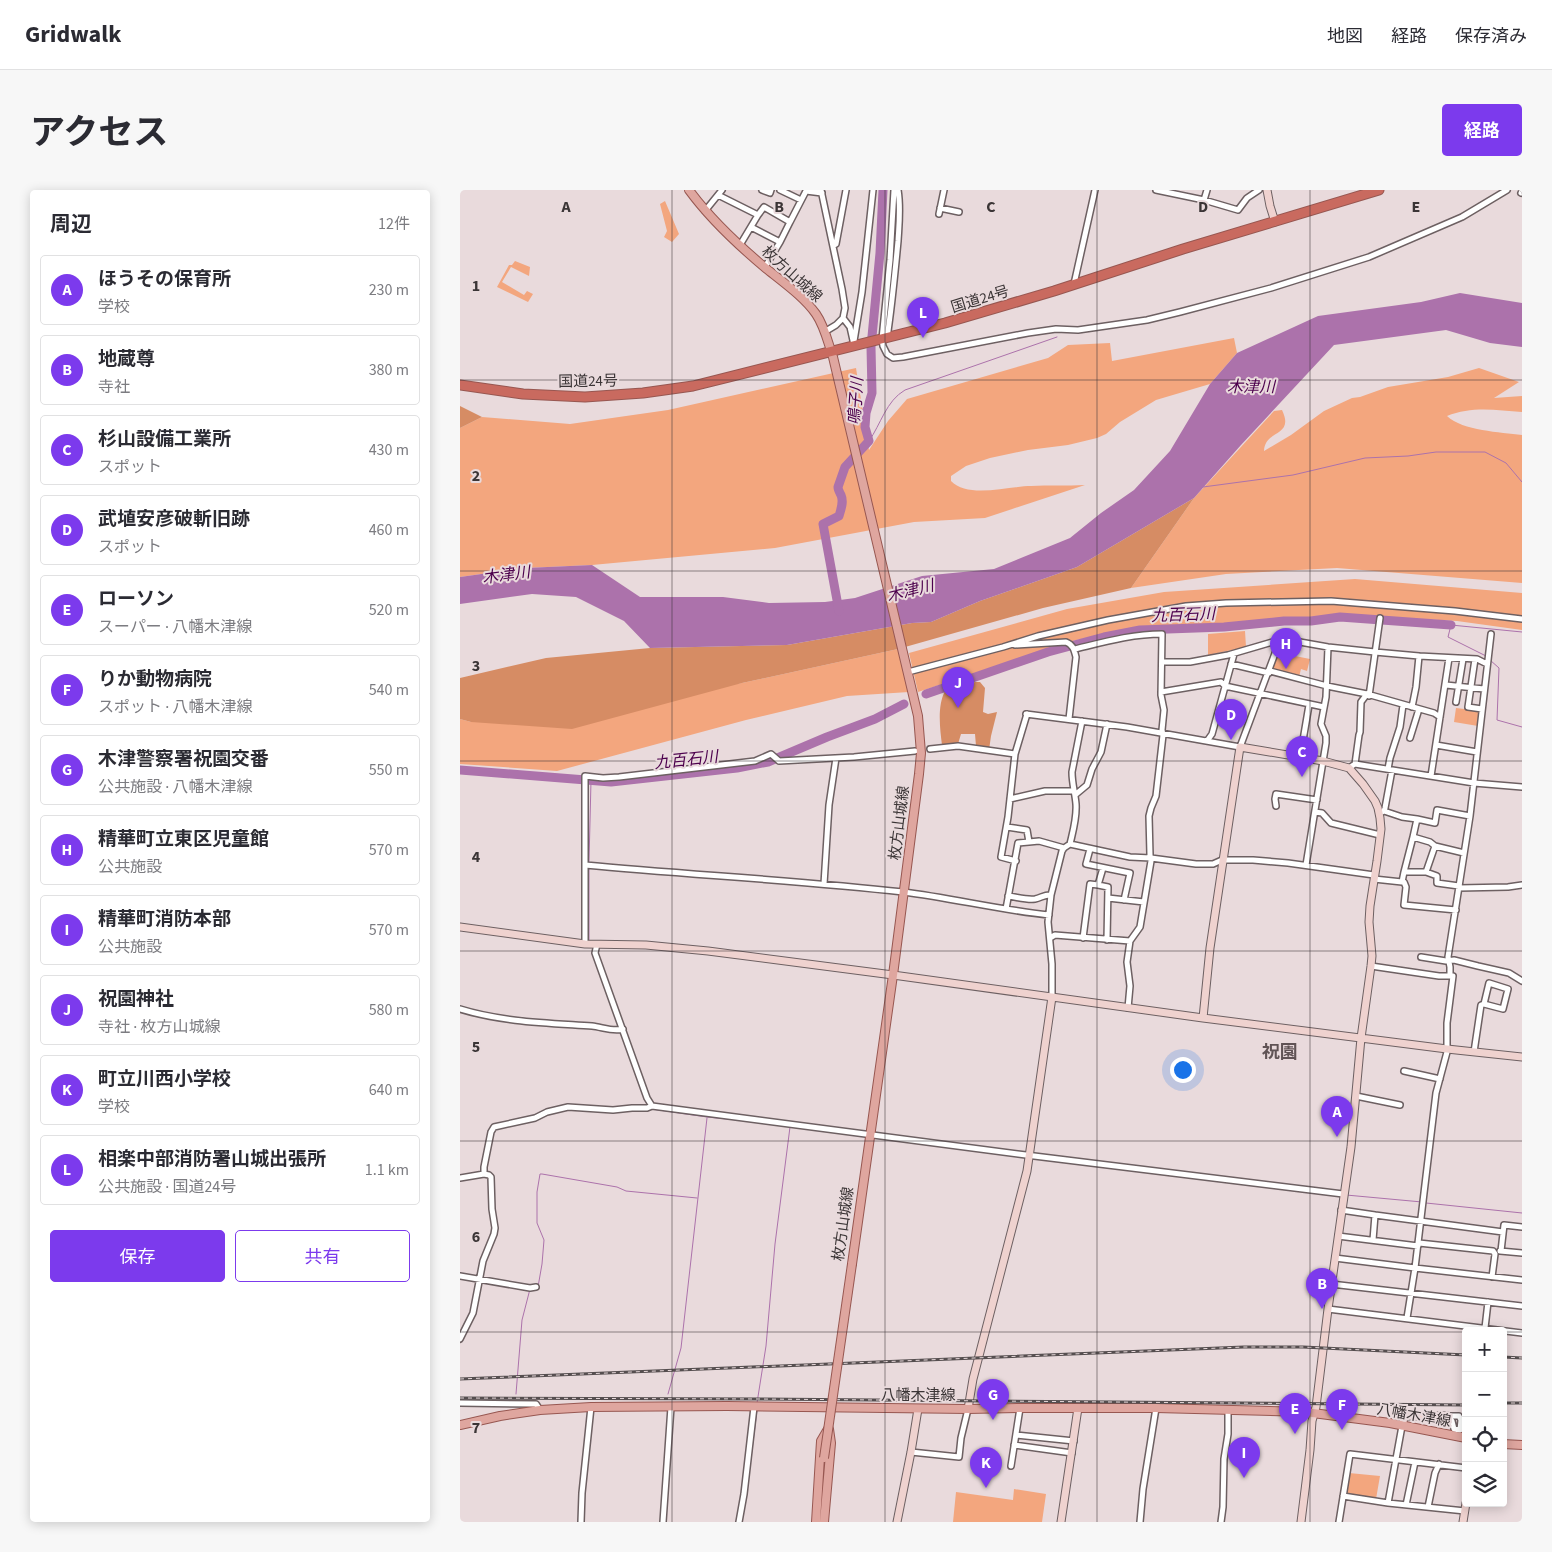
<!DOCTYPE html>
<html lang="ja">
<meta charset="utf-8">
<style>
body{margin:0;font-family:"Source Sans 3","Noto Sans JP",sans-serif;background:#f7f7f7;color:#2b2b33}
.controls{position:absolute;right:15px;bottom:15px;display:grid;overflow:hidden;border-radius:5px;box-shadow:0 2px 12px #0003}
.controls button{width:45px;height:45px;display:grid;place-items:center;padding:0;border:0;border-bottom:1px solid #e1e1e2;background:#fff;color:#2b2b33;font:25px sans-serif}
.you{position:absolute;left:722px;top:879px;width:18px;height:18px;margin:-12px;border:4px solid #fff;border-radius:50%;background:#1a73e8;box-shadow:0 0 0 8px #1a73e833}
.badge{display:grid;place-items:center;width:32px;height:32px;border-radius:50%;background:#7c3aed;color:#fff;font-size:16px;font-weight:700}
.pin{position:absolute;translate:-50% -41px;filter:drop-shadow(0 1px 2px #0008)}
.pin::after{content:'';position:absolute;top:26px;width:18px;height:15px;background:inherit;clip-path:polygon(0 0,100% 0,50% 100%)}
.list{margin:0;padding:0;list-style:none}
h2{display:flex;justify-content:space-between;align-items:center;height:65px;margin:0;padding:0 20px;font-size:21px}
h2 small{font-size:16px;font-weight:400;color:#7c7c81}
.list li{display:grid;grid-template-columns:32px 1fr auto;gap:15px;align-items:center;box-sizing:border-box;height:70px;margin:0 10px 10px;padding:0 10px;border:1px solid #e1e1e2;border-radius:5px}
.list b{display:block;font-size:19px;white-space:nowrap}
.list p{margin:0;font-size:16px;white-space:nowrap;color:#7c7c81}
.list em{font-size:16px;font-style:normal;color:#7c7c81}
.actions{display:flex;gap:10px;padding:15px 20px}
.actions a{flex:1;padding:11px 0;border:1px solid #7c3aed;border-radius:5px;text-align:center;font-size:18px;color:#7c3aed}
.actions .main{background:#7c3aed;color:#fff}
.icon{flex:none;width:28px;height:28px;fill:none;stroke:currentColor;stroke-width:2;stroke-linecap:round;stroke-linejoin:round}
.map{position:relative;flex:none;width:1062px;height:1332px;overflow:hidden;border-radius:5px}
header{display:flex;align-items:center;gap:30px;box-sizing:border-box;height:70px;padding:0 25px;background:#fff;border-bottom:1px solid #e1e1e2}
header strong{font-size:24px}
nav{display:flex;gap:28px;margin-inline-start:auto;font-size:18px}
.intro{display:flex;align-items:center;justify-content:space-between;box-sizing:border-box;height:120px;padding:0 30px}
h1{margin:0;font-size:35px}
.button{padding:12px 22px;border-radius:5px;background:#7c3aed;color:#fff;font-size:18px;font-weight:700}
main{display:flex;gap:30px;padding:0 30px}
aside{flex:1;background:#fff;border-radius:5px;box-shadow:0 2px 12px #0003}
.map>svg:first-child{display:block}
</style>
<header>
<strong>Gridwalk</strong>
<nav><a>地図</a><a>経路</a><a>保存済み</a></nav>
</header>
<div class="intro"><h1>アクセス</h1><a class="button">経路</a></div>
<main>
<aside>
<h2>周辺<small>12件</small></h2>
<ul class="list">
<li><span class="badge">A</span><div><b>ほうその保育所</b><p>学校</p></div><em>230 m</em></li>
<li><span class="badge">B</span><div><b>地蔵尊</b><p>寺社</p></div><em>380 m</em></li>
<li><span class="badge">C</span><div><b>杉山設備工業所</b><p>スポット</p></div><em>430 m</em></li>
<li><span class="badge">D</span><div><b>武埴安彦破斬旧跡</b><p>スポット</p></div><em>460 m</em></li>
<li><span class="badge">E</span><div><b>ローソン</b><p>スーパー · 八幡木津線</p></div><em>520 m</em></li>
<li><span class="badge">F</span><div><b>りか動物病院</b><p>スポット · 八幡木津線</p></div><em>540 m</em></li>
<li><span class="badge">G</span><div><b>木津警察署祝園交番</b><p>公共施設 · 八幡木津線</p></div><em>550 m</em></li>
<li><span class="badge">H</span><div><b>精華町立東区児童館</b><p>公共施設</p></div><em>570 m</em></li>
<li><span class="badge">I</span><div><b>精華町消防本部</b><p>公共施設</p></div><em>570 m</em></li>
<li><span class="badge">J</span><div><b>祝園神社</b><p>寺社 · 枚方山城線</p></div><em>580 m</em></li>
<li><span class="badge">K</span><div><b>町立川西小学校</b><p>学校</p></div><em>640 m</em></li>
<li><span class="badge">L</span><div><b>相楽中部消防署山城出張所</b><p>公共施設 · 国道24号</p></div><em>1.1 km</em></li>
</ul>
<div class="actions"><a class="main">保存</a><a>共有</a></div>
</aside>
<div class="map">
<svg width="1062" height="1332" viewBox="0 0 1062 1332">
<rect width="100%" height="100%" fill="#e9dadc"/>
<path fill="#f3a67e" d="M 205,11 L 219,44 L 212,52 L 204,47 L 207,41 L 200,14 Z
M 55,71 L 70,77 L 69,86 L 51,77 L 42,92 L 64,105 L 67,101 L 73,104 L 68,112 L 37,97 L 49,75 L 52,75 Z
M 774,148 L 777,163 L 750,194 L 696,210 L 660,232 L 646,244 L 637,248 L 608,255 L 568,260 L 530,268 L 506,276 L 491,286 L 491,291 C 508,309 549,296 571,296 C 589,295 607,296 625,295 L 525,328 L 454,332 L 315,358 L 132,375 L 65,378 L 0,387 L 0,238 L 22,227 L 110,234 L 208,220 L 396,178 L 409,260 L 428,231 L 447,209 L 588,168 L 608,155 L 650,153 L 652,171 Z
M 1019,178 L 1059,192 L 1034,208 L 1062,206 L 1062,222 C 1036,220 1011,216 987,226 C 1003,241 1040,242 1062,245 L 1062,393 L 877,378 L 766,384 L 671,398 L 734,308 L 814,221 L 822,220 C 835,247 805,239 804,261 L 831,245 L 864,221 L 892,208 L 900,207 L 928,197 L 988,187 Z
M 895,389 L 1062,403 L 1062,440 L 997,431 L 888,425 L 851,429 L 819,429 L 746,436 L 703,437 L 678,439 L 616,450 L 458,502 L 449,463 L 607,419 L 704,402 Z
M 785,441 L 786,457 L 748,465 L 748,444 Z
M 826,454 L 837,456 L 835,466 L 850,469 L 847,481 L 841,479 L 839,487 L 812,480 L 821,456 Z
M 438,459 L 449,502 L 387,506 L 286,530 L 97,581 L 0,574 L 0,529 L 11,532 L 282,493 Z
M 996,518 L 1020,521 L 1018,536 L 994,532 Z
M 889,1283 L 920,1286 L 916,1309 L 888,1305 L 886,1302 Z
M 554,1299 L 586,1304 L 582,1332 L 493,1332 L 496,1302 L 553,1310 Z"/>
<path fill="#d68c64" d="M 0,216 L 22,227 L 0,238 Z
M 734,308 L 671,398 L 583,418 L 438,459 L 282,493 L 112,539 L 11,532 L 0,529 L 0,488 L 86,468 L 190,458 L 327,455 L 452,433 L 471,432 L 520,411 L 617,377 Z
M 515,492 L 520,492 L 525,498 L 523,522 L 528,524 L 537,522 L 531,546 L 529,560 L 516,556 L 515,544 L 501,544 L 498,554 L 482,555 C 480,539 477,516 485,501 Z"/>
<path fill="#ac72ab" d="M 1000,103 L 1062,113 L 1062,157 L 1030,153 L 986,140 L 874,155 L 781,255 L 734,308 L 617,377 L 520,411 L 471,432 L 452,433 L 327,455 L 190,458 L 164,431 L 116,407 L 72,404 L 0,414 L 0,387 L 65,378 L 132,375 L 180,407 L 263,407 L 309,413 L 365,412 L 395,408 L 462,386 L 534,379 L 610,348 L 641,323 L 674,300 L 710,261 L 750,194 L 777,163 L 858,126 L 961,112 Z"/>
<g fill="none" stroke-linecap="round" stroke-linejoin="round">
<path stroke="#ac72ab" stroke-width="1" d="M 409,251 C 421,234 426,211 445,200 L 597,147
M 743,297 L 833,285 L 905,268 L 948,266 L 976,262 L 1025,262 L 1046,273 L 1062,292
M 1026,466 L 988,447 L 991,435 L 1062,442
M 1030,470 L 1039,478 L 1037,530 L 1062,537
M 129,672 L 131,591
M 129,676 L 129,750
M 192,919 L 247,927 L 297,932
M 373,942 L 406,947
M 412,948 L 443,951
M 886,1005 L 962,1012
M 966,1013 L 1062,1023
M 78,1097 L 82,1074 L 84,1050 L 77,1033 L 77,1002 L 80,984 L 82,984 L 157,997 L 166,1001 L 237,1008
M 56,1204 L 62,1130 L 70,1099
M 208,1204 L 221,1158 L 247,928
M 297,1213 L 306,1156 L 315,1054 L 330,937
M 286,1308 L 297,1220"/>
<path stroke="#ac72ab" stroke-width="9" d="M 379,421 L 363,334 L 379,326 C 381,319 384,312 381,305 C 380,303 378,300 378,297 L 385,277 L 409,251 L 405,237 L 406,223 L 412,203 L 411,157 L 420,63 L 423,0
M 466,504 L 588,462 L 644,447 L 680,440 L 764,437 L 824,431 L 851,431 L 880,427 L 991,435
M 0,580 L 151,592 L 277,578 L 308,572 L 367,547 L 415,529 L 444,514"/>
<defs>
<path id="street" d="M 302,0 L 310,3 L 311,0
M 320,0 L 341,10
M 361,0 L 382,99 L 385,118 L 383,128 L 390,137 L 394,155
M 434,0 L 430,70 L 422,149 L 423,156 L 427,164 L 433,168 L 443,167 L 568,143 L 596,139 L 618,140 L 687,130 L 720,122 L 811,98 L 909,67 L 1002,27 L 1047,0
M 696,0 L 744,10 L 778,20 L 787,8 L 799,0
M 1061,3 L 1062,1
M 258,5 L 298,25 L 304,17 L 330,32 L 346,1 L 362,3
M 744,10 L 747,0
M 480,18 L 499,22
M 245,21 L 262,0
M 479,24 L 484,0
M 291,37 L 320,52 L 330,32
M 280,55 L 298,25
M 373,56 L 376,54 L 386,0
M 305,77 L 320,52
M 614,94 L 635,0
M 366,141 L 376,135 L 383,128
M 427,148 C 432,115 435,83 438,51 C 439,34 441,17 438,0
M 394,151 L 402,102 L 413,0
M 555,455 L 606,452 C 613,455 614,459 616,467 L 609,529
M 615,459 C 644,452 672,444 702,444 L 701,505 L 704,520 L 702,540 L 703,545 L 696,606 L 691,618 L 689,626 L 690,665 L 691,671 L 680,737 L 670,751 L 667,772 L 670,796 L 668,818
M 1015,469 L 1008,517 L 1022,519
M 702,472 L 730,472 L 768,465 L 823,449 L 868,457 L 915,462 L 959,466 L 1017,469 L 1027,474
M 771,474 L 809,483
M 810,481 L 867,496 L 907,504 L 974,523 L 980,527
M 448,482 L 543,457 L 578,446 L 648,430 L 726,416 L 766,413 L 871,411 L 995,421 L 1062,429
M 986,495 L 1024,499
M 701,502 L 761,492 L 765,496 L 864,517
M 909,506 L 920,428
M 996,512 L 1003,469
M 952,517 L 956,497 L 959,466
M 566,524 L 667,537 L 780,557 L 820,450
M 950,548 L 959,519
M 747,551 L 752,544 L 774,464
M 976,555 L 1017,562
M 470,559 L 498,556 L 555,564
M 840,568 L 849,515
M 895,574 L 899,545 L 900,542 L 901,512 L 907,504
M 889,578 L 895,574 L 1014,593 L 1062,597
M 928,579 L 930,568 L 940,537 L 943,515
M 971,586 L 989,468
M 615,605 L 627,595 L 632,579 L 641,562 L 647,534
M 550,609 L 585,601 L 614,601
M 816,616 L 815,609 L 816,604 L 857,610
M 924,621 L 942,627 L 957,629 L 953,647 L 970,652 L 975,656 L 966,682 L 977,686 L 977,693 L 999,696
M 855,622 L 862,623 L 871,633 L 920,645
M 922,622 L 924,621 L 925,618 L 932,580
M 957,629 L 975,633 L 977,620 L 1010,626
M 547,637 L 567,640 L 569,652 L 579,651 L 604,658
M 610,654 L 670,667 L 691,668 L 736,674 L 753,674 L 762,670 L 793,670 L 828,673 L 914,685
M 975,656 L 1004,663
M 630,659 L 626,674 L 670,683 L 664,710
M 556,671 L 541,667 L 548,627 L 555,564 L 567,524
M 125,675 C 231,685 337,690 443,702 C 492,708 540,720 589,725
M 846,675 L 866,553 L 866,546 L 861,534 L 866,507 L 868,457
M 944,682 L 953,647
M 914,689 L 942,692 L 944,682 L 966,682
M 942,692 L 944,692 L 946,697 L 944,715 L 996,720
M 364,694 L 369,615 L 376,568
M 638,695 L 648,697 L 647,750
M 999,698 L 1048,697 L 1062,695
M 548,706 C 557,707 566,710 575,709 C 581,708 585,704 591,705
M 648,708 L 684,712
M 546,719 L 558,653 L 569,652
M 590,748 L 595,745 L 670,751
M 623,748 L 630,694 L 638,695 L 643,678
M 125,754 L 125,586 L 143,588 L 159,587 L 295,571 L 311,564 L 319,571 L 394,567 L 455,561
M 137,754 L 135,763 L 187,908 L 192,916
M 961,767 L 986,771 L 994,770 L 1018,776 L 1049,783 L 1062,791
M 911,776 L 979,786 L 990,786
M 592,807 L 592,774 L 588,732 L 591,705 L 602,661 L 604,658 L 610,654 C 613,641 617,628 616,614 C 615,603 612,593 612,582 L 622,531
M 0,819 C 42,832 88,833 132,836 C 142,837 153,842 163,839
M 1014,862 L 1021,815 L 1024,814 L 1043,819 L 1048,799 L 1029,793 L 1024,814
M 944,881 L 980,889
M 896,906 L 940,915
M 0,988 L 24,984 L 24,977 L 31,942 L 34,937 L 75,928 L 87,922 L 108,917 L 153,920 L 172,918 L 187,918 L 192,916 L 566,965 L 883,1004
M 881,1020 L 915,1025 L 913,1050
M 915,1025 L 1043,1042
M 878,1046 L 958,1056
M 959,1053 L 1033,1061 L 1035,1064 L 1032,1087
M 1040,1061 L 1062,1063
M 1041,1061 L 1044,1035 L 1062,1037
M 875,1068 L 955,1078 L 976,903 L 987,862 L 987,833 L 993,786 L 990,786 L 990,777 L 988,767 L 1010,626 L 1031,444
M 0,1086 L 70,1098 L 76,1097
M 871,1094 L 1062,1116
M 868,1119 L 1062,1143
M 947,1128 L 955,1078 L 1062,1090
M 1025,1138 L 1028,1112
M 0,1149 L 13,1123 L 23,1071 L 34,1044 L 35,1038 L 32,1019 L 31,987 L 29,985 L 24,984
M 0,1213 L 76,1214 L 80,1220
M 987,1226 L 999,1226 L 1001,1230 L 1000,1240 L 994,1239 L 992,1231 Z
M 556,1245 L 614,1251
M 554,1255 L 612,1263
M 451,1262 L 499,1267 L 501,1248 L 508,1219
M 551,1276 L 560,1218
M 883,1306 L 928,1313 L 1005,1321
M 928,1313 L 942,1236
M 946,1315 L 955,1272
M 968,1317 L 975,1283 L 979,1274
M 121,1332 L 122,1303 L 131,1217
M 203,1332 L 211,1217
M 279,1332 L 284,1304 L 294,1217
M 680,1332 L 683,1299 L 696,1218
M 761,1332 L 763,1317 L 764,1269 L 768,1244 L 768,1220
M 879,1332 L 890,1264 L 1006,1278"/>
<path id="secondary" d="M 807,0 L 810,16 L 815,32
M 0,737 L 125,754 L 186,755 L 248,761 L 433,785 L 743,828 L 987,859 L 1062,867
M 743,828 L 750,758 L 780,557 L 863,571 L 889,578 L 903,594 L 915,611 L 918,618 L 920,628 L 921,639 L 917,671 L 910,716 L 909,732 L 912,766 L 911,776 L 901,848 L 891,957 L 868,1119 L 856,1217 L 852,1231 L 850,1260 L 841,1332
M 508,1219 L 513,1189 L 567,981 L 592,807
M 942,1236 L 944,1228 L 947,1226 L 987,1226
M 437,1332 L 451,1262 L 458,1219
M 601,1332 L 618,1218
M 1003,1332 L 1006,1313"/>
<path id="primary" d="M 229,0 C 251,30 279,56 308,80 C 324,93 344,107 356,124 C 365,137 368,153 373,167 L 458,526 L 461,563 L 459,584 L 433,785 L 392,1074
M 0,1235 L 40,1226 L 80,1220 L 131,1217 L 267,1216 L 508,1219 L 560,1218 L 696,1218 L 845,1222 L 930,1233 L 1006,1248
M 1043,1254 L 1062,1255
M 356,1332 L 361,1251 L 368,1239
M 364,1332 L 371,1253 L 369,1239"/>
<path id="highway" d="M 0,195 L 63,204 L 125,207 L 183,203 L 233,196 L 485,133 L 594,101 L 723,59 L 919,0"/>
</defs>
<use href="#street" stroke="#6d6062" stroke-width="8"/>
<use href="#secondary" stroke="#6d6062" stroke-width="9"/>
<use href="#primary" stroke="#975751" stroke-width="10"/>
<use href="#highway" stroke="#975751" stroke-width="11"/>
<use href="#street" stroke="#fff" stroke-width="5"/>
<use href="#secondary" stroke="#efd2cf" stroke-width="7"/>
<use href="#primary" stroke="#dfa69f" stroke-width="8"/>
<use href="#highway" stroke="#c96a5f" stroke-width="9"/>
<defs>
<path id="rail" d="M 1043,1167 L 1062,1168
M 0,1189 L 784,1157 L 843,1157 L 1006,1165
M 0,1208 L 300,1209 L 1006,1215
M 1043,1213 L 1062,1213"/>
</defs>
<use href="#rail" stroke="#554e4f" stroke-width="3"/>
<use href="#rail" stroke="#e9dadc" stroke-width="1" stroke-dasharray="4" stroke-linecap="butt"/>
<defs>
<path id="primary-bridge" d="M 364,1268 L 392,1074"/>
</defs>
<use href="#primary-bridge" stroke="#975751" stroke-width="10" stroke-linecap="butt"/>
<use href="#primary-bridge" stroke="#dfa69f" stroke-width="8"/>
</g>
<path fill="none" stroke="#3b3536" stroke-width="1" stroke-opacity="0.55" d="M 212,0 L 212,1332M 425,0 L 425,1332M 637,0 L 637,1332M 850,0 L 850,1332M 0,190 L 1062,190M 0,381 L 1062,381M 0,571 L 1062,571M 0,761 L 1062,761M 0,951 L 1062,951M 0,1142 L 1006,1142M 1043,1142 L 1062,1142"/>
<g text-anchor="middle" stroke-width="4" stroke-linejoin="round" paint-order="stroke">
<g font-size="15" fill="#3b3536" stroke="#e9dadc">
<text transform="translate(332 84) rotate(42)" y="5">枚方山城線</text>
<text transform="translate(520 109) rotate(-17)" y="5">国道24号</text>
<text transform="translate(128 191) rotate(-1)" y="5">国道24号</text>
<text transform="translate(439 633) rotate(-83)" y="5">枚方山城線</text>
<text transform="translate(383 1034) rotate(-82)" y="5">枚方山城線</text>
<text x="458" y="1210">八幡木津線</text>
<text transform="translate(954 1225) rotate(10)" y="5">八幡木津線</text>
</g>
<g font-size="16" font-style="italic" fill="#4c004d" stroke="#e9dadc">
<text x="791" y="202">木津川</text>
<text transform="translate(395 211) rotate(-86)" y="6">鳴子川</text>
<text transform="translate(46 384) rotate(-7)" y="6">木津川</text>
<text transform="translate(450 400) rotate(-14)" y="6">木津川</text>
<text transform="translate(723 424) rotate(-2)" y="6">九百石川</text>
<text transform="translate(226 569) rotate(-6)" y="6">九百石川</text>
</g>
<g font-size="18" font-weight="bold" fill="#605355" stroke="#e9dadc">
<text x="820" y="868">祝園</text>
</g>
</g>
<g font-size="16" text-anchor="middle" font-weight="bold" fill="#3b3536" stroke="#e9dadc" stroke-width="4" stroke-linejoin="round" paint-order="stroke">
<text x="106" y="22">A</text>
<text x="319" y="22">B</text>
<text x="531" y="22">C</text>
<text x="743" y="22">D</text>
<text x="956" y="22">E</text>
<text x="16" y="101">1</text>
<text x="16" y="291">2</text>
<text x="16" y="481">3</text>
<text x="16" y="672">4</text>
<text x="16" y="862">5</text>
<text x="16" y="1052">6</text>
<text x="16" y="1243">7</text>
</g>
</svg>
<div class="controls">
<button>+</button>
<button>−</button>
<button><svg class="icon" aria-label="locate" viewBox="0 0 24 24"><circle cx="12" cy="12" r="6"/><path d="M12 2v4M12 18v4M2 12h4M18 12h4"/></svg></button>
<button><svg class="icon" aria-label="layers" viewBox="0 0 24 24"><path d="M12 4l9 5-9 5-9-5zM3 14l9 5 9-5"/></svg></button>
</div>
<div class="you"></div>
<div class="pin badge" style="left:877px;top:947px">A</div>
<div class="pin badge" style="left:862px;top:1119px">B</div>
<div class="pin badge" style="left:842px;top:587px">C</div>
<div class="pin badge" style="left:771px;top:550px">D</div>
<div class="pin badge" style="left:835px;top:1244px">E</div>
<div class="pin badge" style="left:882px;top:1240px">F</div>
<div class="pin badge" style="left:533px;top:1230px">G</div>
<div class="pin badge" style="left:826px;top:479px">H</div>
<div class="pin badge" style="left:784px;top:1288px">I</div>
<div class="pin badge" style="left:498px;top:518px">J</div>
<div class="pin badge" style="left:526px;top:1298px">K</div>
<div class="pin badge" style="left:463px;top:148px">L</div>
</div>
</main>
